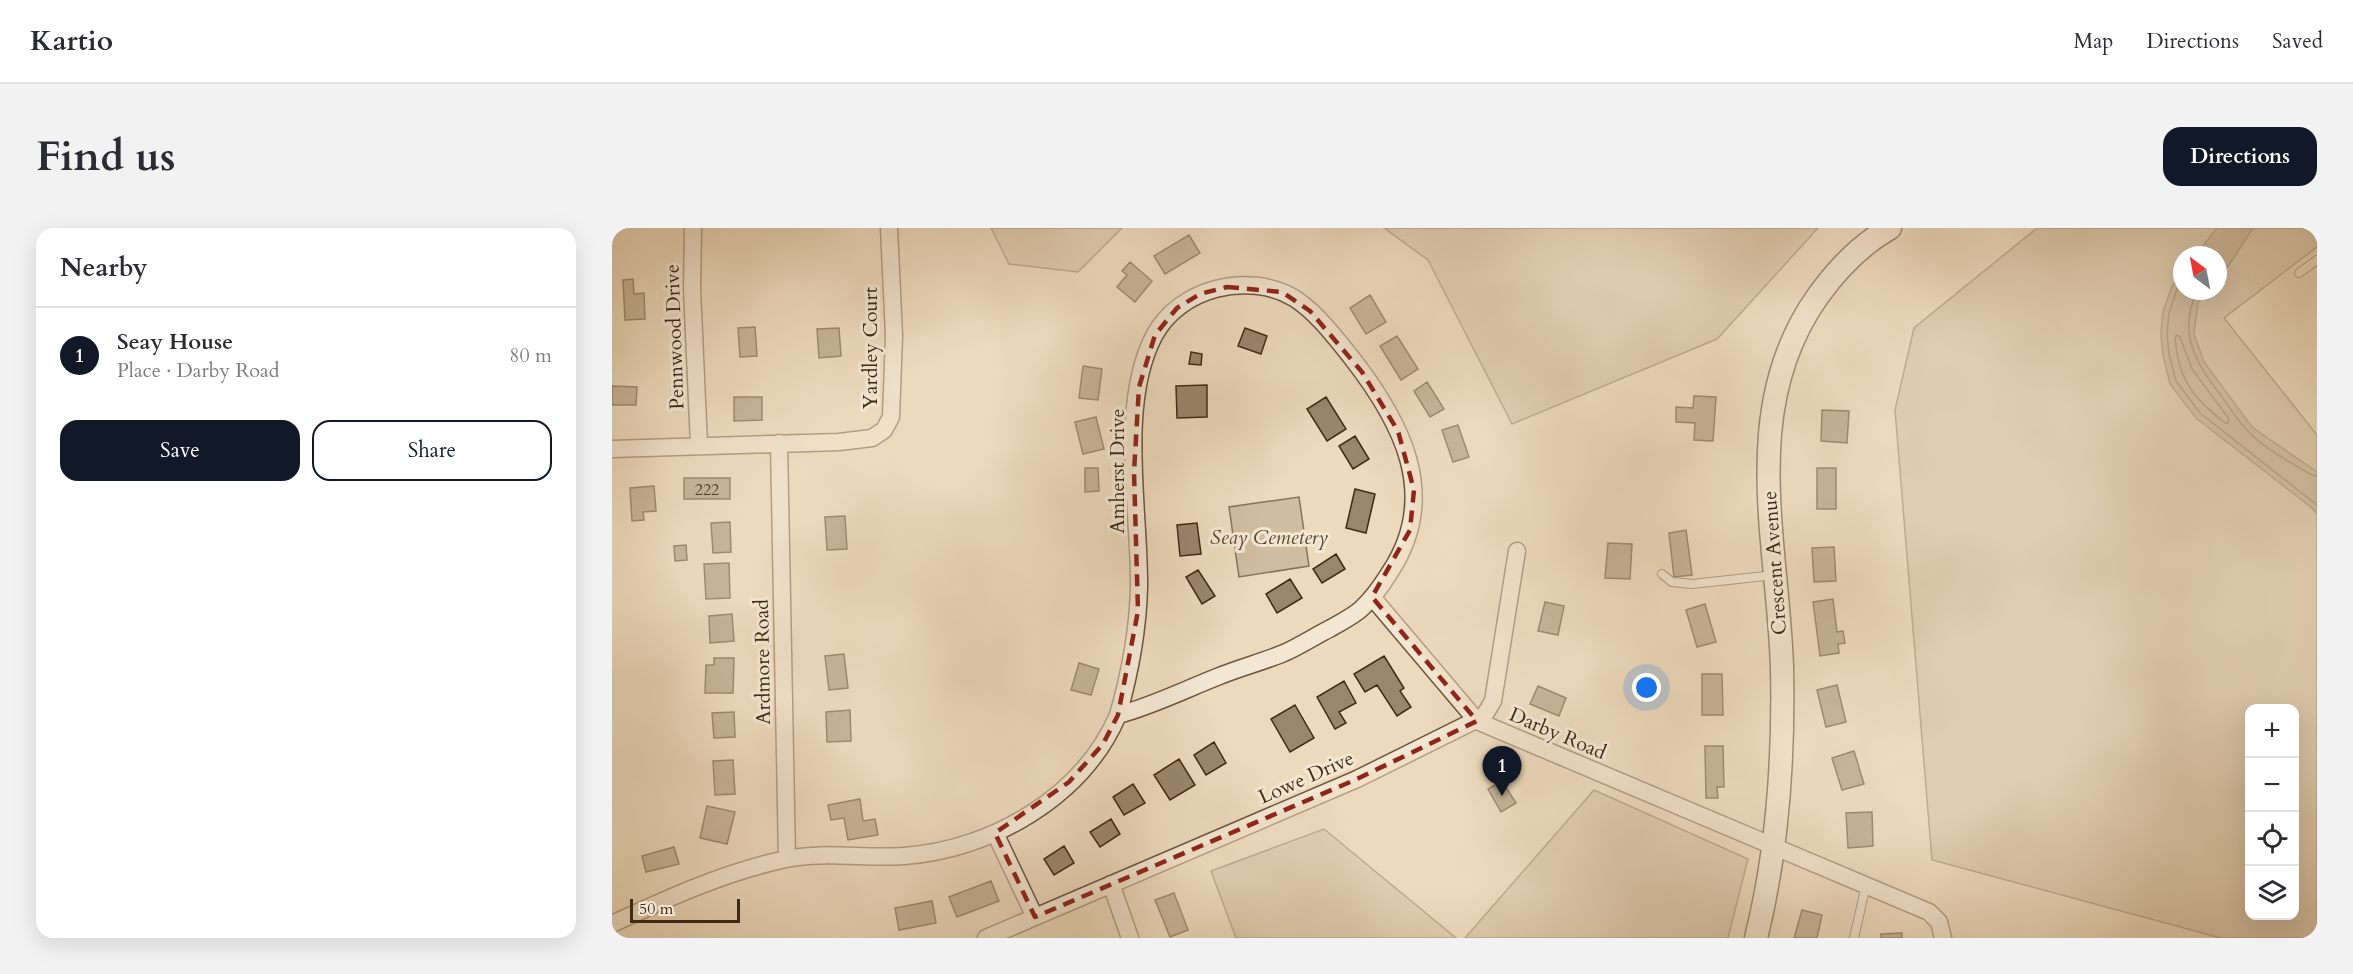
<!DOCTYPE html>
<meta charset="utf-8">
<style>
body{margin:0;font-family:Cardo,serif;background:#f2f2f3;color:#2b2b33}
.controls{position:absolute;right:18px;bottom:18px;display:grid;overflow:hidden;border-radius:12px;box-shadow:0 6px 24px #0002}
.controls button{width:54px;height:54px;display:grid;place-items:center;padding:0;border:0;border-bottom:2px solid #e1e1e2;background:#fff;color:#2b2b33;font:30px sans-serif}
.compass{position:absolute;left:1561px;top:18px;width:54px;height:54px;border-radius:50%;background:#fff;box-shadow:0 6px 24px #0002;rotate:328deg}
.scale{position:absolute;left:18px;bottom:15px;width:110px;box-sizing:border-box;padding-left:6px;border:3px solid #412a12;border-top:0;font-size:16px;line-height:21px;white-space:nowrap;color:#412a12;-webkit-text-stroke:4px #f3e7d4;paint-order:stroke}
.you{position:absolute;left:1035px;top:460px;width:21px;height:21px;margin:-15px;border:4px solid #fff;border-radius:50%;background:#1a73e8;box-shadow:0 0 0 9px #1a73e833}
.badge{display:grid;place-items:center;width:39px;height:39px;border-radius:50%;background:#111827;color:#fff;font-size:20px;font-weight:700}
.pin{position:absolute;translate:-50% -50px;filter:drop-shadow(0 2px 3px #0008)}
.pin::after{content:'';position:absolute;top:32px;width:21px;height:18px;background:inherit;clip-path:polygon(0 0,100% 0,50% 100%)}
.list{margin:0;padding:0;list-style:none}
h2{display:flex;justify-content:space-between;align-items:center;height:78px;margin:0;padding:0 24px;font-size:26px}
h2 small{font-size:20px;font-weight:400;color:#7c7c81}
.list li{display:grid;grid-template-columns:39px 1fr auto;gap:18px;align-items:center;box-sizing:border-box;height:96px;padding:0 24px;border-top:2px solid #e1e1e2}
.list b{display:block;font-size:22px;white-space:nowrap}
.list p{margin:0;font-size:20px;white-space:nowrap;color:#7c7c81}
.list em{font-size:20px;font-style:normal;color:#7c7c81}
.actions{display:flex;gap:12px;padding:18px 24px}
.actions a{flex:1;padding:14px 0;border:2px solid #111827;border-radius:18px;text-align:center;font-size:21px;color:#111827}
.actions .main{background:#111827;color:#fff}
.icon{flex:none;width:33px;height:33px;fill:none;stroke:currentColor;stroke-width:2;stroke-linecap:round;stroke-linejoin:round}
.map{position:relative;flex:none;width:1705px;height:710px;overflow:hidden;border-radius:18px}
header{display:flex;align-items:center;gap:36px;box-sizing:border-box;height:84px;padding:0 30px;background:#fff;border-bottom:2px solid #e1e1e2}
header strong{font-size:28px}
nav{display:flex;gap:33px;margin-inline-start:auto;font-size:21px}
.intro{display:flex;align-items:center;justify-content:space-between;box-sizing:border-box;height:144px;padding:0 36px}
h1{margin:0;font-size:42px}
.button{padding:15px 27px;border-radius:18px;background:#111827;color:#fff;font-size:21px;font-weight:700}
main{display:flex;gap:36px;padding:0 36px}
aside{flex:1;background:#fff;border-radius:18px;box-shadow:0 6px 24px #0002}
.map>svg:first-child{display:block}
</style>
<header>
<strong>Kartio</strong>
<nav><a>Map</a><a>Directions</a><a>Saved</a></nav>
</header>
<div class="intro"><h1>Find us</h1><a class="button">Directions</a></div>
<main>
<aside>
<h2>Nearby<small></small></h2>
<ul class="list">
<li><span class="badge">1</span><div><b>Seay House</b><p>Place · Darby Road</p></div><em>80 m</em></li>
</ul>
<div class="actions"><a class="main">Save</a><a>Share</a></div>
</aside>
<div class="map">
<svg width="1705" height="710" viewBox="0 0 1705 710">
<rect width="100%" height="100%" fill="#eddabd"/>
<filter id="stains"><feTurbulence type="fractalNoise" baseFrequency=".00333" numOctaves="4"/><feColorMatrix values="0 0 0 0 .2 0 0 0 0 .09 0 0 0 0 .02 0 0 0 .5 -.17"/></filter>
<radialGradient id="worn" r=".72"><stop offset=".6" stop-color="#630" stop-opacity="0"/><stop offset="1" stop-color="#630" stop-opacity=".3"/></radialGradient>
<path fill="#d0bca0" stroke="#887359" stroke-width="1.5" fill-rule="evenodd" d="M 379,0 L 510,0 L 466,44 L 397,36 Z
M 772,0 L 1206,0 L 1105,111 L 900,196 L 816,32 Z
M 1425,0 L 1705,0 L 1705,19 L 1612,90 L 1705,207 L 1705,710 L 1609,710 L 1320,632 L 1283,182 L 1302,100 ZM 1570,27 L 1606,27 L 1606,63 L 1570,63 ZM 1638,481 L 1682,481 L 1682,688 L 1638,688 Z
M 687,269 L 697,338 L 627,349 L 617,279 Z
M 982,562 L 1136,631 L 1116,710 L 853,710 Z
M 712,601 L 844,710 L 624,710 L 599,643 Z"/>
<path fill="#b39e83" stroke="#857056" stroke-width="1.5" d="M 1605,0 L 1641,0 L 1617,37 L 1606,49 L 1606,27 L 1584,27 Z
M 1570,45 L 1570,63 L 1592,63 L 1586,75 L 1582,106 L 1592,134 L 1640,199 L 1705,244 L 1705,286 L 1700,280 L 1584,190 L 1558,156 L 1551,127 L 1549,106 L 1551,84 L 1560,58 Z"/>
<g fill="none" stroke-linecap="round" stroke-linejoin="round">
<path stroke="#7a644a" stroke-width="1.5" d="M 1570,55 L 1565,61 L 1557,85 L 1555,106 L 1557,126 L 1564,153 L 1588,185 L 1705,277
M 1585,63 C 1565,106 1584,135 1610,169 C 1618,180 1625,192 1635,202 C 1652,221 1678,234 1700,247 L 1705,248
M 1565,107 L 1568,109 L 1580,141 L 1617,191 L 1616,195 L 1613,195 C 1581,170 1566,151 1563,110 Z"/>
</g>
<path fill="#9a866b" stroke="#412a12" stroke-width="1.5" d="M 577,7 L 588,25 L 553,46 L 542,28 Z
M 518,34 L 540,53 L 523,74 L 505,59 L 515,47 L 510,43 Z
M 21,51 L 22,66 L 32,65 L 33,91 L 13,92 L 11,52 Z
M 758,67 L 774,94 L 754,106 L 738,80 Z
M 143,99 L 145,128 L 128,129 L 126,100 Z
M 227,100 L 229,128 L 207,130 L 205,101 Z
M 633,100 L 655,108 L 649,126 L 626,118 Z
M 785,108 L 806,141 L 789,152 L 768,118 Z
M 579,124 L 590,126 L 589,137 L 577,136 Z
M 471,138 L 490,141 L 486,172 L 467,170 Z
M 815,154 L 832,181 L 818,189 L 802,163 Z
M 595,157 L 595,189 L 565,190 L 564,158 Z
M 0,158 L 25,159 L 24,177 L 0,177 Z
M 1082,168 L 1104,169 L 1101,213 L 1082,212 L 1083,195 L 1064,194 L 1064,179 L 1081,180 Z
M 122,169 L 150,169 L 150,192 L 122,193 Z
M 714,169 L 734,201 L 715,213 L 695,181 Z
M 1210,182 L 1237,183 L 1235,215 L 1209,213 Z
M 484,189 L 492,221 L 471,226 L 463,194 Z
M 846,197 L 857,229 L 841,234 L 830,202 Z
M 743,208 L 757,231 L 741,241 L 727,218 Z
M 473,240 L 486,240 L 487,263 L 473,264 Z
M 1205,240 L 1224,240 L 1224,281 L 1205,281 Z
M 72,250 L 118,250 L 118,271 L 72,271 Z
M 42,258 L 44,283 L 31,284 L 32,292 L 20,293 L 18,260 Z
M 743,261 L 763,266 L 754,305 L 734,300 Z
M 233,288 L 235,321 L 215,322 L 213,289 Z
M 118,294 L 119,324 L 101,325 L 99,295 Z
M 585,295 L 589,326 L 568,328 L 565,297 Z
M 1074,302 L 1080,347 L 1062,349 L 1057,305 Z
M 996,315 L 1020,316 L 1018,351 L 993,350 Z
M 74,317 L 75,332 L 63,333 L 62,318 Z
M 1222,319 L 1224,353 L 1202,354 L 1200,320 Z
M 724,326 L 733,341 L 710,355 L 701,341 Z
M 117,335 L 118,370 L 94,371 L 92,336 Z
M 586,342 L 603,368 L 590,376 L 574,349 Z
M 678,351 L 690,370 L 665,385 L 654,366 Z
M 1221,371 L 1225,404 L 1231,403 L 1233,415 L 1226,416 L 1227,425 L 1208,428 L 1201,374 Z
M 933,374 L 952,378 L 946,407 L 926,403 Z
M 1093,376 L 1104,414 L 1085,419 L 1074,382 Z
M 120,386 L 122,413 L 98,415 L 97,388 Z
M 232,426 L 236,460 L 217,462 L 213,428 Z
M 772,428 L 792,460 L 788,463 L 799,479 L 785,488 L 765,457 L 753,464 L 742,446 Z
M 102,430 L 122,430 L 121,465 L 93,465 L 94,437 L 102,437 Z
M 467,435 L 487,441 L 479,467 L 459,462 Z
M 1090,446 L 1110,446 L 1111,487 L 1090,487 Z
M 732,453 L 744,475 L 727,484 L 734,495 L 723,501 L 705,469 Z
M 1225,457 L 1234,494 L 1214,499 L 1205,462 Z
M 926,458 L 954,470 L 947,488 L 918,476 Z
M 683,477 L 702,510 L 678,524 L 659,491 Z
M 238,482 L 239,513 L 215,514 L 214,484 Z
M 122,484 L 123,509 L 102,510 L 100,485 Z
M 602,514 L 614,535 L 594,547 L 582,527 Z
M 1093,518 L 1111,518 L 1112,559 L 1105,559 L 1106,570 L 1094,570 Z
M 1242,523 L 1252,556 L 1230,562 L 1220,530 Z
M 567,531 L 583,557 L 558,572 L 542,547 Z
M 121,532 L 123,566 L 103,567 L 101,533 Z
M 890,553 L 904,575 L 889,584 L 876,561 Z
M 521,556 L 533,575 L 512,587 L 501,569 Z
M 248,571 L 251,593 L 263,591 L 266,607 L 236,612 L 232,590 L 219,592 L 216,577 Z
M 95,578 L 123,584 L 115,616 L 88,610 Z
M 1260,584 L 1261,618 L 1236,620 L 1234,585 Z
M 499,591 L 508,606 L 488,619 L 478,604 Z
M 452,618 L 462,635 L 442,647 L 432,631 Z
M 62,619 L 67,636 L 34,644 L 30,628 Z
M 379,653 L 387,673 L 345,689 L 337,669 Z
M 562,665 L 576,702 L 558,709 L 543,672 Z
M 320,673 L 324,695 L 287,702 L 283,680 Z
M 1190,682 L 1210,687 L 1205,710 L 1182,710 Z
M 1290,705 L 1290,710 L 1269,710 L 1269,706 Z"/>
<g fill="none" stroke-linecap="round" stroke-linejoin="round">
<defs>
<path id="lane" d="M 1687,45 L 1705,32
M 1050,346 L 1060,354 L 1080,356 L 1162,347
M 1242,710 L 1254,657"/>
<path id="street" d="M 81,0 L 80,61 L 87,217
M 167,215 L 175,631
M 0,221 L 227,214 L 260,210 L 272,202 L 279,189 L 282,108 L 277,0
M 760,369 L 865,493 L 1317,684 L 1327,694 L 1331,710
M 383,605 L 423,689
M 499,656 L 518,710
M 0,696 C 56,670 113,644 174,631 C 214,623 253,631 292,628 C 379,622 471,569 506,487 C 540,478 572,462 605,449 C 627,440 650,434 672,425 C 688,418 703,408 719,400 C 729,394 740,389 749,381 C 760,371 770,357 778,344 C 829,267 789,193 739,129 C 723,109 704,84 682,70 C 636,43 567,60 542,108 C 506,177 528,283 527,359 C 526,403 518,445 506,487
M 374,710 L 745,551 L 872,488 L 881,473 L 905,323"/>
<path id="secondary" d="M 1144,710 C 1166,622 1172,530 1170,439 C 1166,314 1126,180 1206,68 C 1226,40 1248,17 1278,0"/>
</defs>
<use href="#lane" stroke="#6c563d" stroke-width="10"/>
<use href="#street" stroke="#6c563d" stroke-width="19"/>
<use href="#secondary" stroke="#412a12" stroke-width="25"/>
<use href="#lane" stroke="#f3e7d4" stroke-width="8"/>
<use href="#street" stroke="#f3e7d4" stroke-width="16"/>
<use href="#secondary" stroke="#f3e7d4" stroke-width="22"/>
</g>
<path d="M0 0H1705V710H0ZM 615,59 L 670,64 L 698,83 L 750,144 L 786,203 L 802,262 L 798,302 L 760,369 L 865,493 L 745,551 L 423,689 L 383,605 L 457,554 L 491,516 L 506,487 L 526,383 L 522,244 L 527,159 L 543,107 L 565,80 L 588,66 Z" fill="#eddabd" fill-opacity=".55" fill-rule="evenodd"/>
<path fill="none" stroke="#8f2418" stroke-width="4.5" stroke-dasharray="12 8" stroke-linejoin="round" d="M 615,59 L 670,64 L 698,83 L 750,144 L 786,203 L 802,262 L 798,302 L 760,369 L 865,493 L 745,551 L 423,689 L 383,605 L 457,554 L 491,516 L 506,487 L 526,383 L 522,244 L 527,159 L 543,107 L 565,80 L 588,66 Z"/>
<g text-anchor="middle" stroke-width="6" stroke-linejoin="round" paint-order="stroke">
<g font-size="16" fill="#574128">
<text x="95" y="267">222</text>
</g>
<g font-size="20" fill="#412a12" stroke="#f3e7d4">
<text transform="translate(62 109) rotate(-92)" y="7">Pennwood Drive</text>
<text transform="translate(258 120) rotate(-90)" y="7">Yardley Court</text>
<text transform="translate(505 243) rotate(-90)" y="7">Amherst Drive</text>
<text transform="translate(1162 335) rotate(-94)" y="7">Crescent Avenue</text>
<text transform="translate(150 434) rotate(-91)" y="7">Ardmore Road</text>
<text transform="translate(946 505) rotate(23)" y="7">Darby Road</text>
<text transform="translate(694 549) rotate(-24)" y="7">Lowe Drive</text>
</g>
<g font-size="20" font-style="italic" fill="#5e472e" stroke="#f3e7d4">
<text x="657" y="316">Seay Cemetery</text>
</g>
</g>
<rect width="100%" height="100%" filter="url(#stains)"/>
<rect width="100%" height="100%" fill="url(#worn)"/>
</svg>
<div class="controls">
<button>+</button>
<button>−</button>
<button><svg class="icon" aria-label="locate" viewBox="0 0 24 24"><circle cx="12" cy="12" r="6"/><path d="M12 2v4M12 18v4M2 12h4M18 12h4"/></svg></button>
<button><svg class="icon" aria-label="layers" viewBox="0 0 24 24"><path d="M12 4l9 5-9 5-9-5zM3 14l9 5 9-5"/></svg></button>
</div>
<svg class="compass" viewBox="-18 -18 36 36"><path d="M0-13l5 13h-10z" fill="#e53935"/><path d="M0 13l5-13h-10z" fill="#7c7c81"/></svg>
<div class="scale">50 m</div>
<div class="you"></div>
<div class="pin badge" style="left:890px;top:568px">1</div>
</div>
</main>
